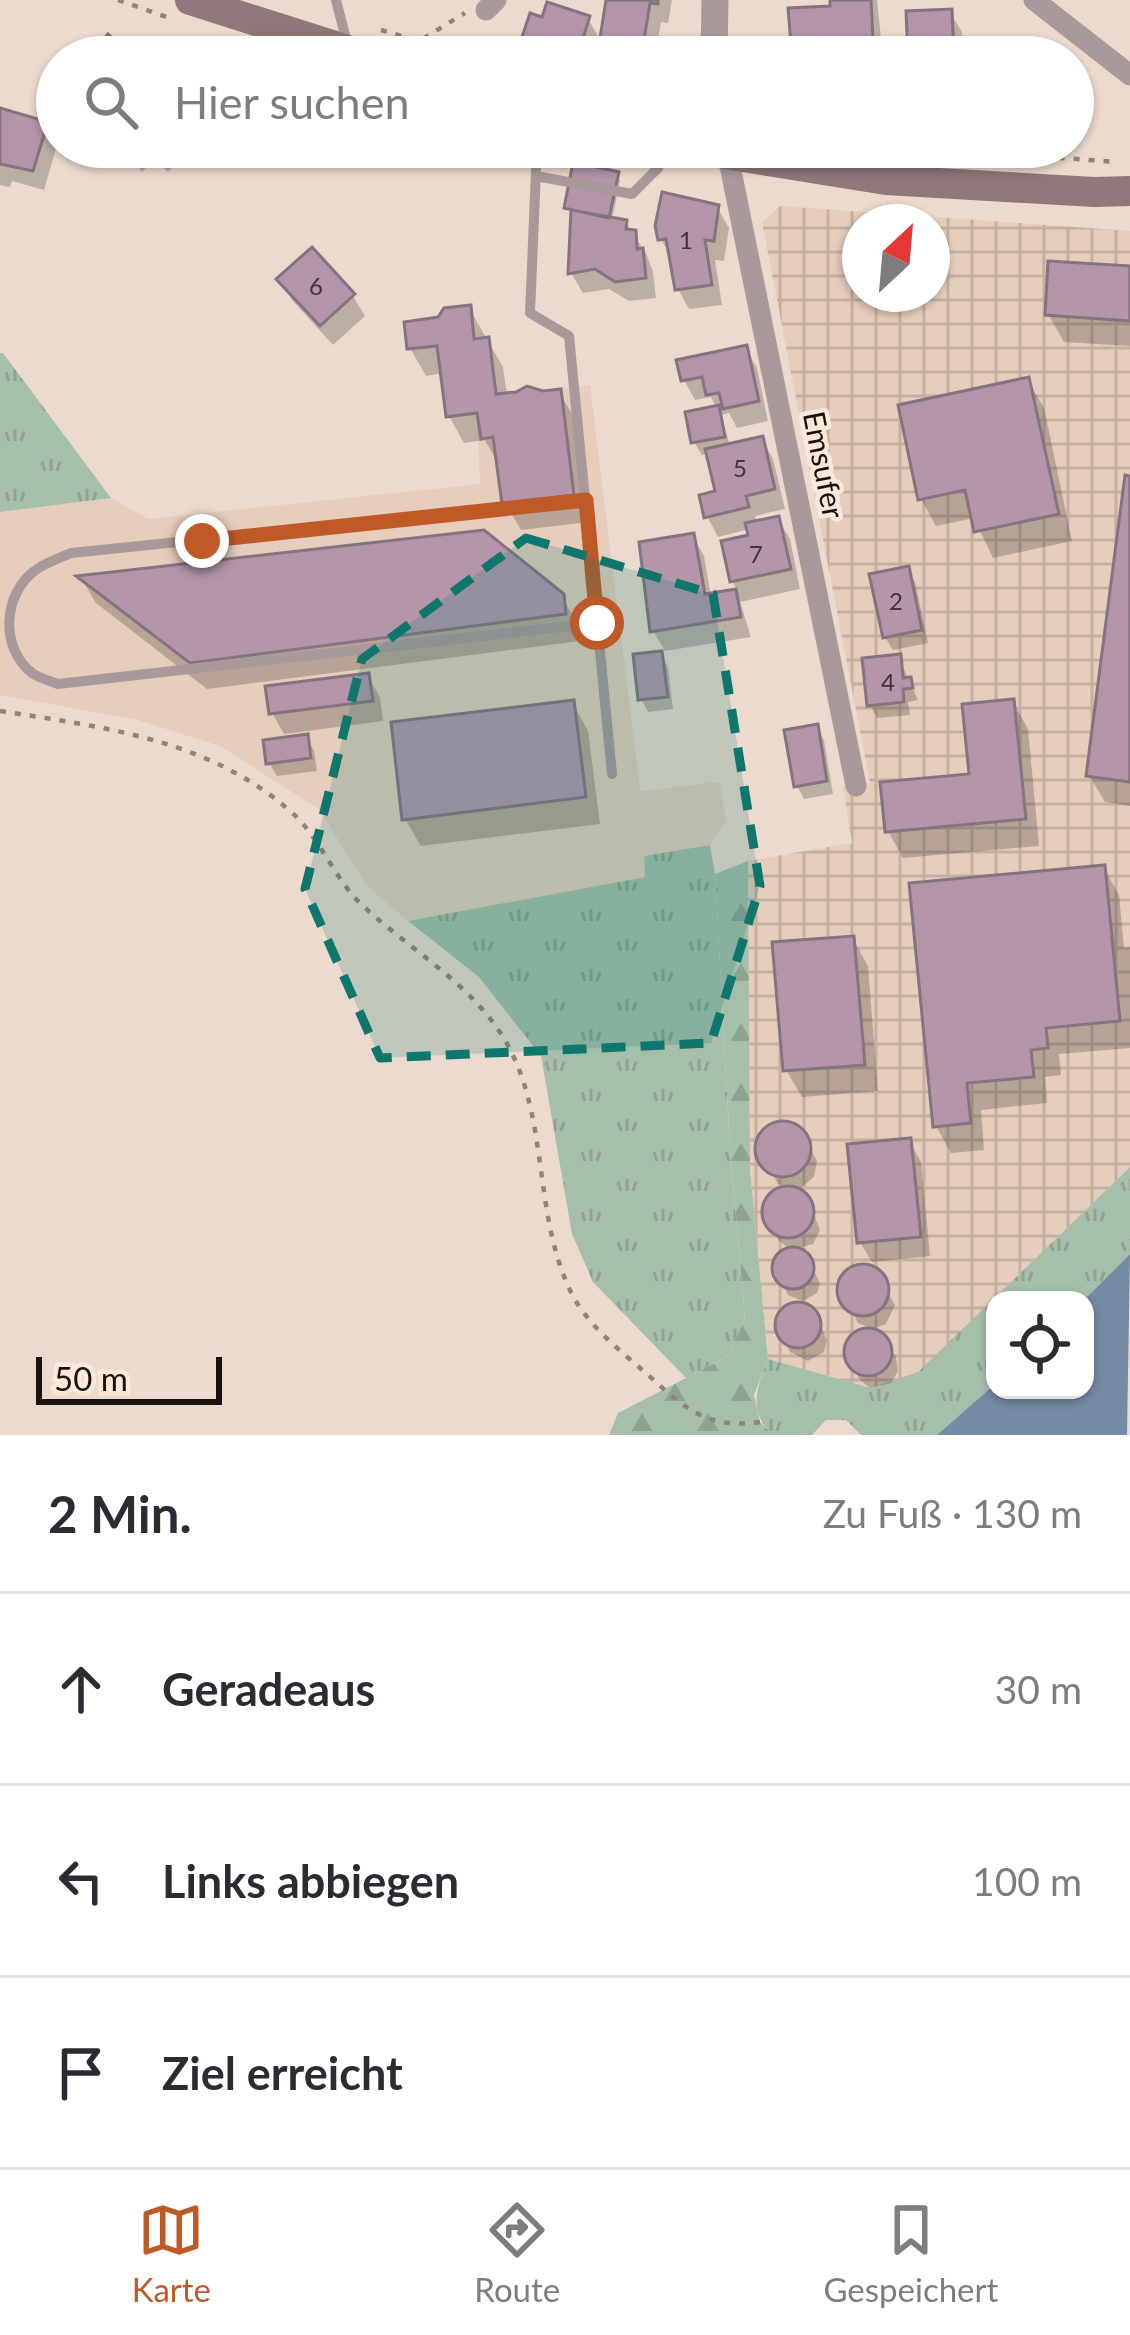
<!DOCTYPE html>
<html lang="de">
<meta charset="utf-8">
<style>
body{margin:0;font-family:Lato,sans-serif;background:#f7f7f7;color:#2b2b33}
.controls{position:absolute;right:36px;bottom:36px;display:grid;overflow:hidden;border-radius:24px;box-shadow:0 3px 9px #0004}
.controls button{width:108px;height:108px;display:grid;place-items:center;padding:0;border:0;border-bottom:3px solid #e1e1e2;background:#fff;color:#2b2b33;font:60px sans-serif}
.compass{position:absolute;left:842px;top:204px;width:108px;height:108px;border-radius:50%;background:#fff;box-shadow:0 3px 9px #0004;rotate:26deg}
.scale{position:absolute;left:36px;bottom:30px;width:186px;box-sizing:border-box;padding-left:12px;border:6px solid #19130f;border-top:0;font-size:33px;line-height:42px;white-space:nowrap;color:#19130f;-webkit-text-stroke:9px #fae8db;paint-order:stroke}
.stop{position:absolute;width:36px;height:36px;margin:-27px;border:9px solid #bf5a28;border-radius:50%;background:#fff}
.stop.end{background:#bf5a28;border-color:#fff;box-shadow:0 3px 12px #0008}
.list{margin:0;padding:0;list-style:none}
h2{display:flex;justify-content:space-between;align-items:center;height:156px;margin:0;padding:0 48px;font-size:51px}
h2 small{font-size:39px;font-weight:400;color:#7c7c81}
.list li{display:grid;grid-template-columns:78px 1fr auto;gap:36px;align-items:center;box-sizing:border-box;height:192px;padding:0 48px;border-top:3px solid #e1e1e2}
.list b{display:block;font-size:45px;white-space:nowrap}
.list em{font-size:39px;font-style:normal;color:#7c7c81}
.icon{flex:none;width:66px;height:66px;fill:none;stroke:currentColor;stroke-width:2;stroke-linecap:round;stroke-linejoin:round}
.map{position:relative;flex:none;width:1130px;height:1435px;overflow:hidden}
.search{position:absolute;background:#fff;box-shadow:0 3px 9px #0004;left:36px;right:36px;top:36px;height:132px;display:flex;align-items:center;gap:30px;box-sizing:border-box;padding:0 42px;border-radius:66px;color:#7c7c81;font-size:45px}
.sheet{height:732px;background:#fff}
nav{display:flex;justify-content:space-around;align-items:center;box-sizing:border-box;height:168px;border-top:3px solid #e1e1e2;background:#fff;font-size:33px;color:#7c7c81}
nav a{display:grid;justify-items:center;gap:6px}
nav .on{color:#bf5a28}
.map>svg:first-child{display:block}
</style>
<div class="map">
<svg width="1130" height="1435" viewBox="0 0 1130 1435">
<defs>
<pattern id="industrial-grid" width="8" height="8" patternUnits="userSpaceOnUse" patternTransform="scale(3)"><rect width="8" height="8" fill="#e6cdbc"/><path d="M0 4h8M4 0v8" fill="none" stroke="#c5afa0"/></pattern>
<pattern id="grass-tufts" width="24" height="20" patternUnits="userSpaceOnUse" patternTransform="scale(3)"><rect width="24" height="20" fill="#a6bfab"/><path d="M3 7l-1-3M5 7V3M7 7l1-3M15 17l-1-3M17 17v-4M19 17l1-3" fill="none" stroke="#8ea392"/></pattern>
<pattern id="forest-firs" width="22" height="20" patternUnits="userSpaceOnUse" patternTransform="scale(3)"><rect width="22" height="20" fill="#a6bfab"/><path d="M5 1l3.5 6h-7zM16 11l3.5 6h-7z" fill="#8ea392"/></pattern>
</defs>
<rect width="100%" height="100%" fill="#eddace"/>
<path fill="#e6cdbc" d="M 590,385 L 640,791 L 720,782 L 726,821 L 710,845 L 644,856 L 646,877 L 408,921 L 366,885 L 320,810 L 220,746 L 138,720 L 0,695 L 0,512 L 111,498 L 148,519 L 480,484 L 477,413 L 527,386 L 543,391 Z"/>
<path fill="url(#industrial-grid)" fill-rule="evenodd" d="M 780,206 L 1130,231 L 1130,1167 L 918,1373 L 871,1388 L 768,1359 L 750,1169 L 748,861 L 852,843 L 843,787 L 870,783 L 762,222 ZM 860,222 L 932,222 L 932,294 L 860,294 Z"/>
<path fill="url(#grass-tufts)" d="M 0,353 L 3,353 L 111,498 L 0,512 Z
M 710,845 L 715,874 L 730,1147 L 745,1319 L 727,1357 L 686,1378 L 593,1282 L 572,1234 L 541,1056 L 479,977 L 408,921 L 645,877 L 644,856 Z
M 1130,1167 L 1130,1254 L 1084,1300 L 995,1300 L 995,1384 L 937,1435 L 861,1435 L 846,1420 L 826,1420 L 812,1435 L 773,1435 C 747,1411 757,1388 768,1359 L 871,1388 L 918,1372 Z"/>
<path fill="url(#forest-firs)" d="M 748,861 L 750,1169 L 768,1359 L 754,1395 L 760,1422 L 773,1435 L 609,1435 L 618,1413 L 727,1357 L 745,1319 L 730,1147 L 715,874 Z"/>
<path fill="#758aa3" d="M 1130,1254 L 1127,1435 L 937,1435 L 995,1384 L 995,1390 L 1085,1390 L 1084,1300 Z"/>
<path fill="#0003" d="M 609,0 L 672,0 L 668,23 L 661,22 L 655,57 L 600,57 Z
M 833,0 L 877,0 L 883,57 L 795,57 L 833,9 Z
M 950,12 L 962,32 L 963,57 L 911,57 Z
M 588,19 L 602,43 L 594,57 L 529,57 L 523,46 L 544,20 Z
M 0,111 L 45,125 L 57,145 L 44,190 L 12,181 L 10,187 L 0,185 Z
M 122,147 L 224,147 L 208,163 L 192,147 L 168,172 L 154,159 L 142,172 Z
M 918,147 L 1003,147 L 1004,158 L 926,161 Z
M 617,175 L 620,180 L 612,220 L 625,222 L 646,253 L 653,272 L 656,298 L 629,301 L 609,289 L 583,293 L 571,273 L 574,214 L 567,208 Z
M 717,207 L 729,228 L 724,261 L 715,260 L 722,305 L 689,309 L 678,289 L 672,259 L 661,239 Z
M 1130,269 L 1130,346 L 1064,342 L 1048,314 Z
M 280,280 L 353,296 L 365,316 L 333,345 L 292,300 Z
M 469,308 L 503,367 L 507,396 L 559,392 L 575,419 L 588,522 L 521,530 L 505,503 L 500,467 L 485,440 L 464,443 L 449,416 L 443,373 L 426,376 L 410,348 L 440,320 Z
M 745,348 L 757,368 L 768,421 L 737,428 L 729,413 L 721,415 L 730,446 L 762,439 L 773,459 L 785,509 L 755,516 L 757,524 L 778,519 L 790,539 L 800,589 L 740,602 L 751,637 L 665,651 L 653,631 L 693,536 L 704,556 L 711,596 L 738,591 L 732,581 L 752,537 L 750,529 L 718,537 L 707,516 L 719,493 L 710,454 L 702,455 L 694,442 L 717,409 L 711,397 L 695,400 L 684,380 Z
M 1028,381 L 1044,408 L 1072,541 L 993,558 L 974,518 L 936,526 L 921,499 Z
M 1130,479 L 1130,806 L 1105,802 L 1089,775 Z
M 908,569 L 915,582 L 928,643 L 893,650 L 885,637 Z
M 81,578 L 561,596 L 578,624 L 580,641 L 207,689 L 96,603 Z
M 661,654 L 668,667 L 673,709 L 648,712 L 641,699 Z
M 899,658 L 918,700 L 908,702 L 910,715 L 877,718 L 870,705 Z
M 368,677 L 380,697 L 383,721 L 284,734 L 272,713 Z
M 1013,702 L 1028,729 L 1039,846 L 903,858 L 888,831 L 972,777 Z
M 573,704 L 588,731 L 600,824 L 421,846 L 405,819 Z
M 816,727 L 824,740 L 833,794 L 804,799 L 797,786 Z
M 307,738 L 314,751 L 317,771 L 277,776 L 269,763 Z
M 1104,868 L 1119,895 L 1124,948 L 1130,947 L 1130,1048 L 1059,1054 L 1061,1075 L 1045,1077 L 1047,1103 L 981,1110 L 984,1150 L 951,1153 L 936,1126 Z
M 853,939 L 868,966 L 878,1091 L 802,1097 L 786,1070 Z
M 786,1124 L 801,1131 L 817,1161 L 814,1177 L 801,1188 L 791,1190 L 808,1200 L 820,1230 L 813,1244 L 791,1250 L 778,1240 L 765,1210 L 770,1197 L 791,1189 L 778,1184 L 759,1148 L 770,1128 Z
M 909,1141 L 921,1162 L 930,1256 L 872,1262 L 860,1242 Z
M 789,1251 L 806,1256 L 820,1283 L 817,1293 L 803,1301 L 788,1295 L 775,1269 L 779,1258 Z
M 861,1268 L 875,1271 L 895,1305 L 886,1324 L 872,1329 L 858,1323 L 841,1287 L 847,1274 Z
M 802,1305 L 814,1312 L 827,1340 L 824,1352 L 808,1361 L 790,1352 L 778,1325 L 783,1312 Z
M 870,1331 L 888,1343 L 896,1357 L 898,1371 L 891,1383 L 870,1388 L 859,1379 L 846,1351 L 851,1338 Z"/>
<path fill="#b495aa" stroke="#85747f" stroke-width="3" d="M 606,0 L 658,0 L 658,4 L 650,3 L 642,52 L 623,49 L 622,55 L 634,57 L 597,57 Z
M 830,0 L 871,0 L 874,57 L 792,57 L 788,8 L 830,6 Z
M 547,2 L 590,16 L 577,57 L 529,57 L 531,50 L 519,46 L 530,13 L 542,17 Z
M 952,9 L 954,57 L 908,57 L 906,11 Z
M 108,34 L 134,57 L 88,57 Z
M 0,108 L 48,122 L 33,171 L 0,164 Z
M 573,162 L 619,172 L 609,218 L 564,208 Z
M 662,192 L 719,205 L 714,241 L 705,240 L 712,285 L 675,290 L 666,239 L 658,240 L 655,226 Z
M 571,210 L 627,220 L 626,229 L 636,230 L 637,249 L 643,248 L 646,278 L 615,282 L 595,269 L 568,274 Z
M 312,247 L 355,294 L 320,326 L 276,279 Z
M 1048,261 L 1130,266 L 1130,321 L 1045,315 Z
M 471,305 L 474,339 L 489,337 L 496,394 L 516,392 L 527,386 L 543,391 L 561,389 L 574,495 L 502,504 L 493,437 L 481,439 L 477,413 L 446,417 L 437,346 L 407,349 L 404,322 L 438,317 L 444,308 Z
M 747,345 L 759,401 L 723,409 L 719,393 L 706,395 L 702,377 L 681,381 L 676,360 Z
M 1029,377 L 1059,514 L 974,532 L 965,490 L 918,500 L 898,405 Z
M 719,405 L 725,437 L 691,443 L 685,412 Z
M 763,436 L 775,489 L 746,496 L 749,507 L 704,518 L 699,495 L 715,491 L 705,449 Z
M 1125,475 L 1130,476 L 1130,782 L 1086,776 Z
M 779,516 L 791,569 L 730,582 L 721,541 L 748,535 L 745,523 Z
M 484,530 L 564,594 L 566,614 L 190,663 L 76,576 Z
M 694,533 L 705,594 L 736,589 L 741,617 L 650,632 L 639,542 Z
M 909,566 L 922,630 L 883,638 L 869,574 Z
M 662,651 L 668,697 L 638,700 L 633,654 Z
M 901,654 L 903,678 L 911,677 L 913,688 L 903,689 L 904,702 L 867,706 L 862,658 Z
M 369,673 L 373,701 L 269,714 L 265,686 Z
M 1014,699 L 1026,819 L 885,832 L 880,782 L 969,774 L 962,704 Z
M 574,700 L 586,797 L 402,820 L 391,722 Z
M 818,724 L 827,781 L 794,787 L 784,730 Z
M 308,734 L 311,758 L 266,764 L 263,740 Z
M 1105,865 L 1120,1021 L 1046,1028 L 1048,1048 L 1031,1050 L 1034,1077 L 967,1083 L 971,1123 L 933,1127 L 909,883 Z
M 854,936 L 865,1065 L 783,1071 L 772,942 Z
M755 1149a28 28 0 1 1 56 0a28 28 0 1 1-56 0Z
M 911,1138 L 921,1237 L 857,1243 L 847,1144 Z
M762 1212a26 26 0 1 1 52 0a26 26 0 1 1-52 0Z
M772 1268a21 21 0 1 1 42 0a21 21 0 1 1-42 0Z
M837 1290a26 26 0 1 1 52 0a26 26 0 1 1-52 0Z
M775 1325a23 23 0 1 1 46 0a23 23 0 1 1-46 0Z
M844 1352a24 24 0 1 1 48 0a24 24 0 1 1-48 0Z"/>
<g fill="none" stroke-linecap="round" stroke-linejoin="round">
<path stroke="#90837a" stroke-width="4.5" stroke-dasharray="6 9" stroke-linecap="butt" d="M 118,0 L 169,18
M 381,30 L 473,57
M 235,46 L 258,57
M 398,54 L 465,13
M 561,147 L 637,163
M 909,147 L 1118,162
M 0,711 C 103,727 207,739 289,810 C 319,835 333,877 361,904 C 408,949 472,983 506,1042 C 549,1117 533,1210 569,1288 C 585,1324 620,1350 648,1375 C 686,1409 706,1429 760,1422"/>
<path stroke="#aa999a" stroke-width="10" d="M 336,0 L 348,47
M 537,147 L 530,313 L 569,336 L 612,774
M 536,176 L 632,194 L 658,168 L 663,147
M 586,500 L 71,553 C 60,558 47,562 37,569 C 2,593 0,648 32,673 C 39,678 50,681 58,684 L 597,623"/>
<path stroke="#aa999a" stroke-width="21" d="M 1034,0 L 1130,75
M 486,10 L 496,0
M 728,156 L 856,786"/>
<path stroke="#aa999a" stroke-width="27" d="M 714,57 L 715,0"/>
<path stroke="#907779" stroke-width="30" d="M 190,0 L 370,57
M 681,147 L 886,180 L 1094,192 L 1130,191"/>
</g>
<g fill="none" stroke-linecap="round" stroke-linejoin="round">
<path stroke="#bf5a28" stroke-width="15" d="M 202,541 L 586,500 L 597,623"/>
</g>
<path fill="#0f766e" fill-opacity="0.2" stroke="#0f766e" stroke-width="9" stroke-dasharray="24 15" stroke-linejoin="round" d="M 526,538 L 713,594 L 760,886 L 711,1043 L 380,1058 L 305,889 L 362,659 Z"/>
<g text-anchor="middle" stroke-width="9" stroke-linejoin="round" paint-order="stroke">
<g font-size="24" fill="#403436">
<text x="686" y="249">1</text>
<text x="316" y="295">6</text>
<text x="740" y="477">5</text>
<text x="756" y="563">7</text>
<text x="896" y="610">2</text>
<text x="888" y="691">4</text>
</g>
<g font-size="30" fill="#19130f" stroke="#fae8db">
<text transform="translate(823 465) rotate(79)" y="10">Emsufer</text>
</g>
</g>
</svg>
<div class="controls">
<button><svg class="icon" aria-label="locate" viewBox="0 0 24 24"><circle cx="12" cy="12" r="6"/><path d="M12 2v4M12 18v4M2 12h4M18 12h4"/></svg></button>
</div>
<svg class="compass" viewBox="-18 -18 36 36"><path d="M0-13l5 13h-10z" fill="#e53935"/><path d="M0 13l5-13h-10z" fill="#7c7c81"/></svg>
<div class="scale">50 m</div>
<div class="stop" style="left:597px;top:623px"></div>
<div class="stop end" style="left:202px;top:541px"></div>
<div class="search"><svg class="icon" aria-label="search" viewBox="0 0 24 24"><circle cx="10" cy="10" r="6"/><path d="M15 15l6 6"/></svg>Hier suchen</div>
</div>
<section class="sheet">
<h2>2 Min.<small>Zu Fuß · 130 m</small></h2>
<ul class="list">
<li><svg class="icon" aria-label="ahead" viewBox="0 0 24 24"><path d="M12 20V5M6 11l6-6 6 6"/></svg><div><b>Geradeaus</b></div><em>30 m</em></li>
<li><svg class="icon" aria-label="left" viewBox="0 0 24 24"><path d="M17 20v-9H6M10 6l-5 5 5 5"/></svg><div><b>Links abbiegen</b></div><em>100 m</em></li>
<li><svg class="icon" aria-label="arrive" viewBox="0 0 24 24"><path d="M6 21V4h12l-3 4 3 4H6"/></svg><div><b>Ziel erreicht</b></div></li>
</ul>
</section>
<nav>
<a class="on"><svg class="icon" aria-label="map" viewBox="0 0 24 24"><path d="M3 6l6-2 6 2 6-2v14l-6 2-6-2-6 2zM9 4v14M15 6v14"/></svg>Karte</a>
<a><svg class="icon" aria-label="directions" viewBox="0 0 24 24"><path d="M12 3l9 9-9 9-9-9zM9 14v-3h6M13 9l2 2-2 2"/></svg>Route</a>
<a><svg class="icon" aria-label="saved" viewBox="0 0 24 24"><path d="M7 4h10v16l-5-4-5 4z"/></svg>Gespeichert</a>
</nav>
